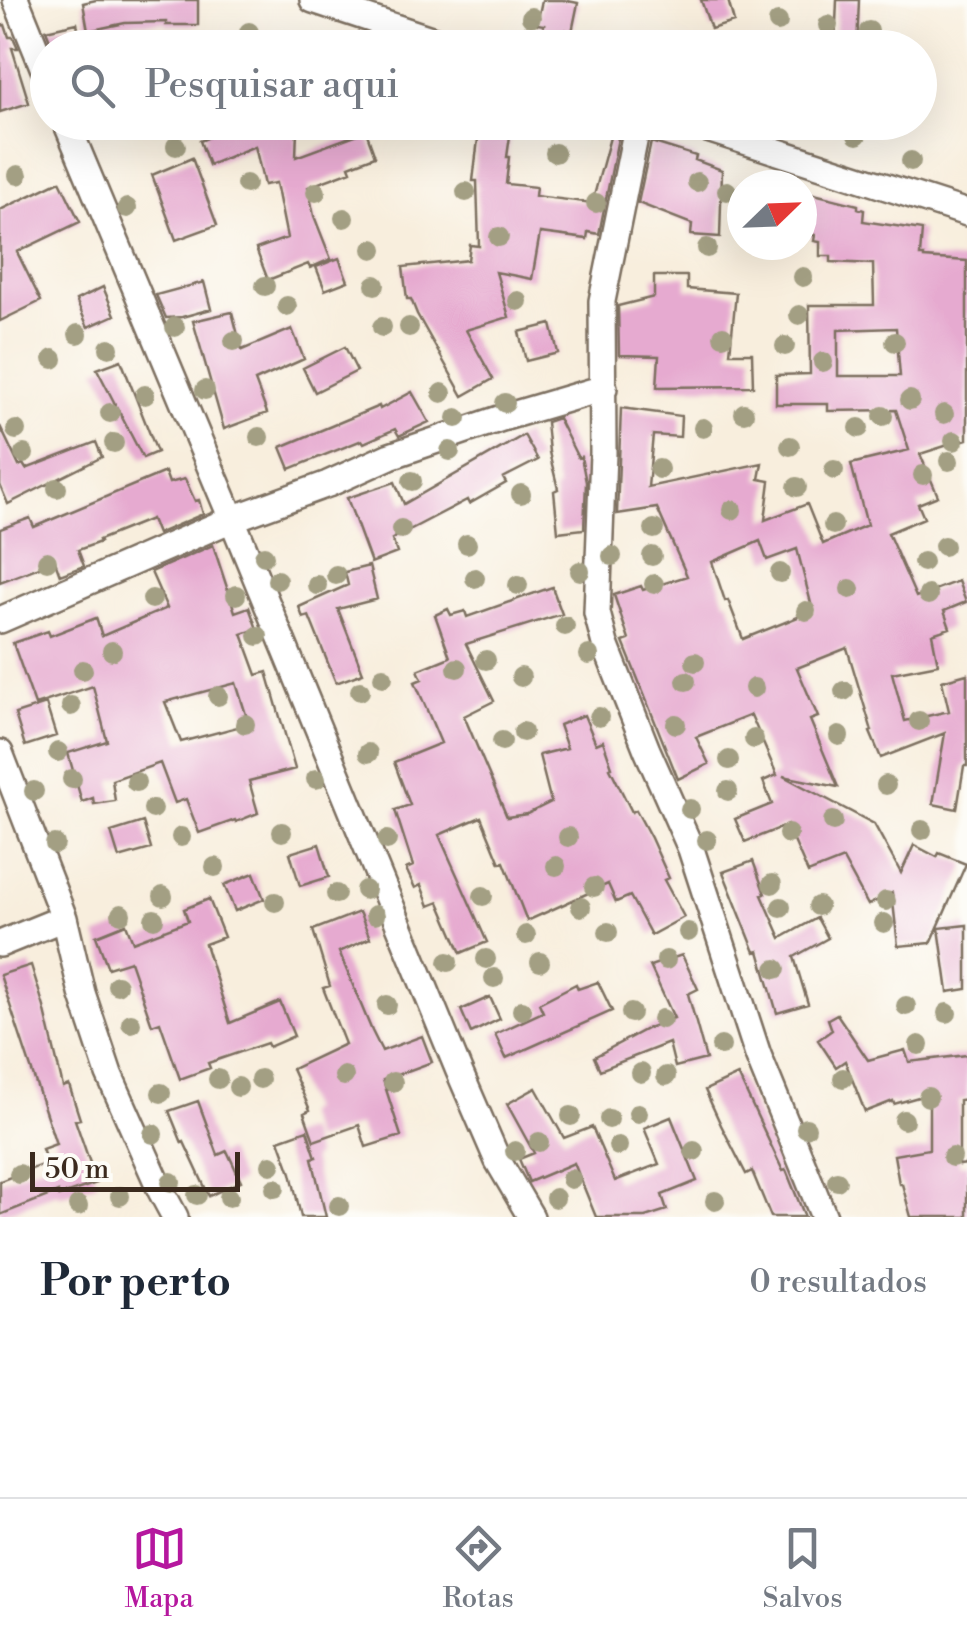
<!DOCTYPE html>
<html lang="pt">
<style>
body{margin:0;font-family:"Libre Bodoni",serif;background:#f2f2f3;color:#1f2937}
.compass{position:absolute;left:727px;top:170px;width:90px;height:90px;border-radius:50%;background:#fff;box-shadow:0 10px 40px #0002;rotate:67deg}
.scale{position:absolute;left:30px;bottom:25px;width:210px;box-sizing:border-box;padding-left:10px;border:5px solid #3b2a1e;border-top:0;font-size:28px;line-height:35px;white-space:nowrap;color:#3b2a1e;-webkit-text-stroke:8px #fdfcf7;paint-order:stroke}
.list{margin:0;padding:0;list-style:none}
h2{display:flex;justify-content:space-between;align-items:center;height:130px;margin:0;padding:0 40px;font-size:42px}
h2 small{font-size:32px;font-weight:400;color:#747a83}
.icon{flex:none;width:55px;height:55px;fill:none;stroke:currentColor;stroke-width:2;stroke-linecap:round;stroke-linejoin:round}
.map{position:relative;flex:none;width:967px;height:1217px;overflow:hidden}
.search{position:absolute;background:#fff;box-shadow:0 10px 40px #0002;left:30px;right:30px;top:30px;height:110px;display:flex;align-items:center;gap:25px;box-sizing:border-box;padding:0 35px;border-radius:55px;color:#747a83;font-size:38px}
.sheet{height:280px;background:#fff}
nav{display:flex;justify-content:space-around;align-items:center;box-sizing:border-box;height:140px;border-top:2px solid #e0e1e3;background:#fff;font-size:28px;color:#747a83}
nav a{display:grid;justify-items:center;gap:5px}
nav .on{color:#b5179e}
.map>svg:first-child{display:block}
</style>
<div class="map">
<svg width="967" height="1217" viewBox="0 0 967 1217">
<rect width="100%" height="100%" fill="#fdfcf7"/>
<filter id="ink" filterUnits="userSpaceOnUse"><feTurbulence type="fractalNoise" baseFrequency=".01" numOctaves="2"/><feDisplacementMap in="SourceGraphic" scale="20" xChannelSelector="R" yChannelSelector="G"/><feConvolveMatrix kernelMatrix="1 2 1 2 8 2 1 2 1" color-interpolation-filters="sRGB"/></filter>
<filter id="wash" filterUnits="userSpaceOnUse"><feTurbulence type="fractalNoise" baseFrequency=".0048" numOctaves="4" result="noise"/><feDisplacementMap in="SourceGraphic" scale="40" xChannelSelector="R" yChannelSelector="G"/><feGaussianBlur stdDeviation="2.25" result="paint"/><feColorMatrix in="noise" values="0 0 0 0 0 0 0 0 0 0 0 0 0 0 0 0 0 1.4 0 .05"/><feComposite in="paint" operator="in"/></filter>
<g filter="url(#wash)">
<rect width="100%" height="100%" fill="#f8eedd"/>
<g id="blocks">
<path fill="#e6aad0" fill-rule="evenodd" d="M 96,0 L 198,0 L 198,25 L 166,25 L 166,22 L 125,23 L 88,31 L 83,3 Z
M 542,0 L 563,0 L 578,3 L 572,32 L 566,30 L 561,46 L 540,40 L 544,25 L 537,24 Z
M 701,0 L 728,0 L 734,22 L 711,29 Z
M 837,0 L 859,0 L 857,48 L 835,48 Z
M 77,23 L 82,48 L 53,48 L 46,30 Z
M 5,25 L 9,37 L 13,37 L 18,48 L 12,48 L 29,103 L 0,112 L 0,26 Z
M 201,122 L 311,122 L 297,129 L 296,157 L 366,131 L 375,156 L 349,166 L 351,171 L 308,187 L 314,216 L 331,259 L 310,268 L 308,264 L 268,280 L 256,249 L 287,238 L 276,183 L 264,185 L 255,146 L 209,165 L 200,141 L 207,138 Z
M 480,122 L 512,122 L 507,157 L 509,157 L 506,184 L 536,187 L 535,196 L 592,203 L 612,130 L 619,133 L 599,234 L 588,232 L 587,239 L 540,233 L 532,279 L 496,272 L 509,317 L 466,330 L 493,379 L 463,396 L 417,314 L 411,299 L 407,299 L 403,267 L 468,260 L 470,245 L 479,246 L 477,181 L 473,181 Z
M 651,142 L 696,156 L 695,160 L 722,170 L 720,237 L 691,235 L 692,224 L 638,203 Z
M 192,158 L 217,225 L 176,240 L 152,175 Z
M 60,181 L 80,222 L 17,252 L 41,301 L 0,321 L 0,210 Z
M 802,191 L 858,205 L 858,208 L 864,210 L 863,221 L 922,230 L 920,256 L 924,256 L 924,258 L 967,261 L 967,439 L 920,454 L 938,496 L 918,504 L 924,518 L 888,533 L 916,597 L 958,581 L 966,602 L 944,611 L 950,628 L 932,634 L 938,664 L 892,673 L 905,721 L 949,711 L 942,681 L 967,674 L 967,766 L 964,766 L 957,809 L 933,804 L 945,733 L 881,758 L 870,732 L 872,731 L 847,648 L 797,668 L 818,717 L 810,720 L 838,787 L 783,776 L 874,824 L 901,873 L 914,845 L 937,857 L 939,853 L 966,864 L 931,943 L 898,946 L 892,893 L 868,905 L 843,859 L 808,873 L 787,825 L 745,842 L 735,819 L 772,804 L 763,781 L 777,775 L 751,715 L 696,737 L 709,764 L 678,779 L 623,642 L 629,640 L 614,595 L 641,586 L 643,590 L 687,576 L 657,508 L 617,514 L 621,408 L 681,416 L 680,437 L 653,435 L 648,487 L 762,463 L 759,479 L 770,481 L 765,520 L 807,504 L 823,544 L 867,525 L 851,464 L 909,450 L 896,410 L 828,411 L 828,404 L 776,404 L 776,375 L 810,374 L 809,305 L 874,305 L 873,264 L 831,262 L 831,256 L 820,256 L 820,242 L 814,241 L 815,235 L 806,235 L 806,228 L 802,227 ZM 896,328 L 900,376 L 838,376 L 838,330 ZM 760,541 L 767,560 L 797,549 L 813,611 L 743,639 L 728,600 L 725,601 L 712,562 Z
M 339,258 L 348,281 L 325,290 L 316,267 Z
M 654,276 L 687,276 L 687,289 L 736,293 L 730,353 L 752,353 L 753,386 L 657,387 L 659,356 L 619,355 L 618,306 L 654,297 Z
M 204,282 L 211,309 L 182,317 L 166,318 L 156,295 Z
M 103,287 L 115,315 L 88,327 L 76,300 Z
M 232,312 L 242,350 L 292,329 L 304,359 L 255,381 L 267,413 L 224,429 L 193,321 Z
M 551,324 L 558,353 L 526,361 L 519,332 Z
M 345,347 L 357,371 L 315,392 L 303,368 Z
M 121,360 L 157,452 L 143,458 L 97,369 Z
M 412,392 L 429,422 L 399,436 L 395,429 L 364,443 L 362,440 L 290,469 L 281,447 L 379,406 L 380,409 Z
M 558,418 L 578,458 L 581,457 L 586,482 L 584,529 L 558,532 L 554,491 L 558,489 L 549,452 L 546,422 Z
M 0,426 L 19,466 L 23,464 L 26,469 L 96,442 L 102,457 L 8,504 L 0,485 Z
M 524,435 L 538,460 L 503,478 L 506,483 L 469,504 L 467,500 L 392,539 L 397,553 L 371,563 L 347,498 L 395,482 L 404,504 Z
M 165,472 L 169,483 L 185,479 L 195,501 L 199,500 L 203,514 L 157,534 L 151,519 L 99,540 L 100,542 L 78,550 L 84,566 L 60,575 L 55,561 L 0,582 L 0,529 L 30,518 L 34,527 Z
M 213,545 L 235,612 L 249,607 L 257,629 L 242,634 L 257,675 L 267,672 L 295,769 L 249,781 L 258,813 L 236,822 L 235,820 L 199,833 L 186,799 L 175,803 L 160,763 L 112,780 L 115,801 L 94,804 L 93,798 L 82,802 L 68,753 L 107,741 L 93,686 L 35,705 L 13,643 L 48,631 L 50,636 L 96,618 L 102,636 L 167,608 L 151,572 ZM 236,683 L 249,724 L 181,742 L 165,702 Z
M 369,566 L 377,599 L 338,609 L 363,673 L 336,683 L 309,616 L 303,618 L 299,607 L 348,585 L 345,572 Z
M 552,587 L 562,614 L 466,644 L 494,701 L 464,716 L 507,817 L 527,814 L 551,802 L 539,755 L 567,748 L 559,725 L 584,715 L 596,744 L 603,741 L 612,767 L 610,768 L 632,812 L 636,810 L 651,838 L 669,878 L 664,880 L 684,917 L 651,935 L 630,896 L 616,902 L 608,884 L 527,921 L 504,862 L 500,863 L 481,817 L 439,835 L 487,942 L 461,953 L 439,902 L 429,906 L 421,885 L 415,888 L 406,869 L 413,866 L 395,810 L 410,805 L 394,762 L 441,743 L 415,682 L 422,679 L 418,670 L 450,657 L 435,615 L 448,609 L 451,615 L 465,611 L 467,617 Z
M 46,704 L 56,736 L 25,746 L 15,714 Z
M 143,822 L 151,849 L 119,858 L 111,832 Z
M 319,844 L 329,877 L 300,886 L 290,853 Z
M 753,861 L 765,894 L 762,895 L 781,938 L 817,918 L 828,938 L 794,957 L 808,1004 L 777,1013 L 759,951 L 755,952 L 723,872 Z
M 254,873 L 264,899 L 235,911 L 224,885 Z
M 209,899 L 224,937 L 205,944 L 230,1023 L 280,1002 L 294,1036 L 269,1047 L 267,1043 L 208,1063 L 210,1068 L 180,1079 L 160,1022 L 152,1025 L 130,961 L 108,968 L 96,936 L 126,924 L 133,942 L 188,921 L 184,909 Z
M 359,912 L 370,938 L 339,952 L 372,1031 L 382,1051 L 422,1036 L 432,1062 L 383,1080 L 401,1136 L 366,1147 L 359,1125 L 314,1141 L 304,1113 L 310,1110 L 292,1069 L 345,1044 L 323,988 L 330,986 L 313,930 Z
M 967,925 L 967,989 L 948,992 L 939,928 Z
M 682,955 L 698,989 L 688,994 L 706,1059 L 675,1067 L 669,1043 L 600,1070 L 594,1057 L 648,1028 L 674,1018 L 650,966 Z
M 31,965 L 44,1007 L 63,1087 L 69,1085 L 80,1119 L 75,1120 L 97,1183 L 59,1196 L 58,1192 L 0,1215 L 0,1181 L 47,1163 L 42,1149 L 56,1144 L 0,975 Z
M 598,982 L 612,1011 L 506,1058 L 495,1034 L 543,1012 L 539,1003 L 576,984 L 578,989 Z
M 490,997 L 500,1019 L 471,1033 L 461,1010 Z
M 837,1014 L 868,1060 L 905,1050 L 909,1062 L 967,1055 L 967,1099 L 959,1100 L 959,1165 L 967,1164 L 967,1217 L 911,1217 L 902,1184 L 899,1184 L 894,1155 L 929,1149 L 929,1094 L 894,1104 L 893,1101 L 865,1112 L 845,1061 L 836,1067 L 818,1040 L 832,1030 L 828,1019 Z
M 738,1075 L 783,1171 L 786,1170 L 805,1217 L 771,1217 L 752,1171 L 746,1174 L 721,1125 L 705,1090 Z
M 536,1088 L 564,1138 L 592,1127 L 615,1181 L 659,1164 L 644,1128 L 671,1117 L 697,1181 L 662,1195 L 667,1210 L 645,1217 L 596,1217 L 574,1163 L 529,1182 L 519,1159 L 534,1153 L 507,1104 Z
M 198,1101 L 218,1155 L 227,1151 L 241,1181 L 209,1196 L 184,1142 L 182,1143 L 169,1111 Z
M 307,1130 L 316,1157 L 312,1158 L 326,1217 L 301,1217 L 291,1173 L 279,1140 Z"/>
</g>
</g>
<g filter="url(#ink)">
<use href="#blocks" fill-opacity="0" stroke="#7d6f61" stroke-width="2.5"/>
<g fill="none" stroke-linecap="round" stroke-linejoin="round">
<defs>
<path id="street" d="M 16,0 L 48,79
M 313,0 L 458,48
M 66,122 L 232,519 L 459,1071 L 498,1161 L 531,1217
M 638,122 L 602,301 L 603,453 L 597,613 L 605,644 L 647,750 L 691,849 L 758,1055 L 824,1217
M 686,122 L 967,213
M 0,620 L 232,519 L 328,484 L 390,456 L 502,418 L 604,388
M 0,753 L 64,918 L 82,993 L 109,1074 L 161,1191 L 175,1217
M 0,944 L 64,918"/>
</defs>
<use href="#street" stroke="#7d6f61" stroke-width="30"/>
<use href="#street" stroke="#fff" stroke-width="25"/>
</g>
<g fill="#a39f83">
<circle cx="531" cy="17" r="10"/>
<circle cx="778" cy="22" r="10"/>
<circle cx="828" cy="25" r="10"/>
<circle cx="869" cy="31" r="10"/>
<circle cx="249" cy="32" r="10"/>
<circle cx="857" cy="135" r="10"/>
<circle cx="176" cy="146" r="10"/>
<circle cx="555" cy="153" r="10"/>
<circle cx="911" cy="161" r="10"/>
<circle cx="18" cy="175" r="10"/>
<circle cx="697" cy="182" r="10"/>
<circle cx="246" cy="184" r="10"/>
<circle cx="727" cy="191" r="10"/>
<circle cx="316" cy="192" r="10"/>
<circle cx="466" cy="192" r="10"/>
<circle cx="596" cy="203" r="10"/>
<circle cx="127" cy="208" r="10"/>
<circle cx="344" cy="218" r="10"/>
<circle cx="499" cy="237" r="10"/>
<circle cx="707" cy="248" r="10"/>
<circle cx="373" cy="249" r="10"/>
<circle cx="803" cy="277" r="10"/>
<circle cx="375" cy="285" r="10"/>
<circle cx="265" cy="286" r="10"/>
<circle cx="518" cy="301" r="10"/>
<circle cx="287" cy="306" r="10"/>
<circle cx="799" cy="315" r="10"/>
<circle cx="175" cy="327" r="10"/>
<circle cx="382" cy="327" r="10"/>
<circle cx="409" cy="327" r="10"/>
<circle cx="78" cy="334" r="10"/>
<circle cx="723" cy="336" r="10"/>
<circle cx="234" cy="341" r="10"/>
<circle cx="895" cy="342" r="10"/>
<circle cx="785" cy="346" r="10"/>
<circle cx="109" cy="348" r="10"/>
<circle cx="53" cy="359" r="10"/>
<circle cx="823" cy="362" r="10"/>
<circle cx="205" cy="390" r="10"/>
<circle cx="442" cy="393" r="10"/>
<circle cx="145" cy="395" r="10"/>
<circle cx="910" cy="400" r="10"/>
<circle cx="505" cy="403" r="10"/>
<circle cx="110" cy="413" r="10"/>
<circle cx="744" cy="413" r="10"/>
<circle cx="944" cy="414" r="10"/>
<circle cx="883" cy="416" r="10"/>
<circle cx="457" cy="418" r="10"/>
<circle cx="703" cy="428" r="10"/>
<circle cx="859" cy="428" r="10"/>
<circle cx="16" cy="430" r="10"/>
<circle cx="259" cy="437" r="10"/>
<circle cx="954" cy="441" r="10"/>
<circle cx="114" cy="443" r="10"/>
<circle cx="790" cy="446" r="10"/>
<circle cx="450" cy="451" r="10"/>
<circle cx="24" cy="454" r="10"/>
<circle cx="949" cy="461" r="10"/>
<circle cx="659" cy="469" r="10"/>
<circle cx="834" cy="470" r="10"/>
<circle cx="923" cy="475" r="10"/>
<circle cx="412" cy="481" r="10"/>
<circle cx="797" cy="487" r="10"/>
<circle cx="57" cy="488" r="10"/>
<circle cx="521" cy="494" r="10"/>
<circle cx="732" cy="510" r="10"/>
<circle cx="833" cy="525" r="10"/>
<circle cx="401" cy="529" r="10"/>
<circle cx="654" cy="529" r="10"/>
<circle cx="467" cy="544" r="10"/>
<circle cx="944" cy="546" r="10"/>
<circle cx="264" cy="556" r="10"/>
<circle cx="612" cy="556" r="10"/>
<circle cx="652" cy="556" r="10"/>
<circle cx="47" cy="561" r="10"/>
<circle cx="923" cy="562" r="10"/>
<circle cx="580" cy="571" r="10"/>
<circle cx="780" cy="573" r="10"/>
<circle cx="336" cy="575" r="10"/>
<circle cx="475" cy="578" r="10"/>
<circle cx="277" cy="580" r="10"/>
<circle cx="654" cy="584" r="10"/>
<circle cx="317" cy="585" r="10"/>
<circle cx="518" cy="585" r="10"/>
<circle cx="850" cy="589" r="10"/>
<circle cx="236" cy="595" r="10"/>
<circle cx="928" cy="595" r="10"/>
<circle cx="152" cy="599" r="10"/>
<circle cx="806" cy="611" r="10"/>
<circle cx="565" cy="626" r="10"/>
<circle cx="258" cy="636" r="10"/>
<circle cx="112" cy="651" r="10"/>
<circle cx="589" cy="655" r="10"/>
<circle cx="486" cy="660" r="10"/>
<circle cx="695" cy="662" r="10"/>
<circle cx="457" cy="668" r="10"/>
<circle cx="83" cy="670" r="10"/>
<circle cx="383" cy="677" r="10"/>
<circle cx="521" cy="677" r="10"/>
<circle cx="686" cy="681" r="10"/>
<circle cx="754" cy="688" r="10"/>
<circle cx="360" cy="691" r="10"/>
<circle cx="844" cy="691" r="10"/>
<circle cx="218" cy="696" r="10"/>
<circle cx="71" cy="706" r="10"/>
<circle cx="599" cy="717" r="10"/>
<circle cx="919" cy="721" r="10"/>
<circle cx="245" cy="724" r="10"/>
<circle cx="676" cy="724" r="10"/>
<circle cx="523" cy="732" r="10"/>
<circle cx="839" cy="736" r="10"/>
<circle cx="754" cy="739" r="10"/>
<circle cx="502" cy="741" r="10"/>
<circle cx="58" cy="752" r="10"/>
<circle cx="368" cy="753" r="10"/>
<circle cx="729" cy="760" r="10"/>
<circle cx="72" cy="779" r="10"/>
<circle cx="316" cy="779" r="10"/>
<circle cx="136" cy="782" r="10"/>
<circle cx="886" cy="785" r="10"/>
<circle cx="34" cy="791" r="10"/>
<circle cx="728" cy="791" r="10"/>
<circle cx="153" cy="809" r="10"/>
<circle cx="690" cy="809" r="10"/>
<circle cx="833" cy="821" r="10"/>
<circle cx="922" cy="830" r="10"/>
<circle cx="282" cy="832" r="10"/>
<circle cx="788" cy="834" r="10"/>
<circle cx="181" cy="837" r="10"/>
<circle cx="568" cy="837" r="10"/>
<circle cx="387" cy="840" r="10"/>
<circle cx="707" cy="840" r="10"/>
<circle cx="55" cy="844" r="10"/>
<circle cx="556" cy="866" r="10"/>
<circle cx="215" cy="867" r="10"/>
<circle cx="772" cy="884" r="10"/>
<circle cx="594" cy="887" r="10"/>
<circle cx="365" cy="890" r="10"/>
<circle cx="336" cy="894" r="10"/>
<circle cx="163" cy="896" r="10"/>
<circle cx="483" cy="896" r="10"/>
<circle cx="886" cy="901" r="10"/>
<circle cx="275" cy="902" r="10"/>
<circle cx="818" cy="906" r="10"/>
<circle cx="581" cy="907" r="10"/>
<circle cx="781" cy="907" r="10"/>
<circle cx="121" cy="914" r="10"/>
<circle cx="375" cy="915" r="10"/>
<circle cx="154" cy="919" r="10"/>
<circle cx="884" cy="923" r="10"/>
<circle cx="608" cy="932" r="10"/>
<circle cx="688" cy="932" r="10"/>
<circle cx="526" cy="935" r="10"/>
<circle cx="486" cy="959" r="10"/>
<circle cx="666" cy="960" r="10"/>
<circle cx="448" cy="962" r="10"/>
<circle cx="540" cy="962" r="10"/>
<circle cx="776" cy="969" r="10"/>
<circle cx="494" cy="978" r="10"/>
<circle cx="117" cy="985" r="10"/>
<circle cx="387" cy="1005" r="10"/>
<circle cx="906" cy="1006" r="10"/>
<circle cx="522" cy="1010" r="10"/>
<circle cx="631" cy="1013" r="10"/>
<circle cx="947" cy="1013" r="10"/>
<circle cx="662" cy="1019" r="10"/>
<circle cx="131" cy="1023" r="10"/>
<circle cx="919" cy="1045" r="10"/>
<circle cx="721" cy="1046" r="10"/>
<circle cx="641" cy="1073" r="10"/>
<circle cx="344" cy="1076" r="10"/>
<circle cx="666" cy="1076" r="10"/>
<circle cx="843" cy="1078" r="10"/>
<circle cx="218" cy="1079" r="10"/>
<circle cx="260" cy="1079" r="10"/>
<circle cx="393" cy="1082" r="10"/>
<circle cx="238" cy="1087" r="10"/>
<circle cx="161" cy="1093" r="10"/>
<circle cx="928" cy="1097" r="10"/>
<circle cx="638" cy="1113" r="10"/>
<circle cx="571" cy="1116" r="10"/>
<circle cx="609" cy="1119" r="10"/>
<circle cx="904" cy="1120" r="10"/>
<circle cx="806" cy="1128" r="10"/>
<circle cx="153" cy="1134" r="10"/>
<circle cx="539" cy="1142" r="10"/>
<circle cx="618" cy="1146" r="10"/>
<circle cx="515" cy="1151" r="10"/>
<circle cx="694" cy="1151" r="10"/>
<circle cx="952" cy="1157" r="10"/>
<circle cx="271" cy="1165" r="10"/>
<circle cx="19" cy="1174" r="10"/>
<circle cx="571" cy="1179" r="10"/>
<circle cx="837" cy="1181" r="10"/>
<circle cx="171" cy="1182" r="10"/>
<circle cx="275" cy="1188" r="10"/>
<circle cx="197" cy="1195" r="10"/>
<circle cx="120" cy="1196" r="10"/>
<circle cx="229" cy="1197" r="10"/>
<circle cx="555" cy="1198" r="10"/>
<circle cx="715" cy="1201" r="10"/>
<circle cx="78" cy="1206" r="10"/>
<circle cx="339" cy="1206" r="10"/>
</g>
</g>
</svg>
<svg class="compass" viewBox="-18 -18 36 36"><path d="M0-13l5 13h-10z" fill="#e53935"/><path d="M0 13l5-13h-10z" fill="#747a83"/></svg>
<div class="scale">50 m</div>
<div class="search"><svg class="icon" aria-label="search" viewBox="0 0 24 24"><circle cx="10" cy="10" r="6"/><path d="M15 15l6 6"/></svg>Pesquisar aqui</div>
</div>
<section class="sheet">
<h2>Por perto<small>0 resultados</small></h2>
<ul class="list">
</ul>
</section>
<nav>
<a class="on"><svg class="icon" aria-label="map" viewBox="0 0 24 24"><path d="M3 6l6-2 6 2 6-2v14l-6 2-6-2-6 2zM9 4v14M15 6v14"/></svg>Mapa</a>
<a><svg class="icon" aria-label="directions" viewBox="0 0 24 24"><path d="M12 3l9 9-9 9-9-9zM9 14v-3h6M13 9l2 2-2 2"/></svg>Rotas</a>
<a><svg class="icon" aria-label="saved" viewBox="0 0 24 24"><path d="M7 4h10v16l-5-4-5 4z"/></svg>Salvos</a>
</nav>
